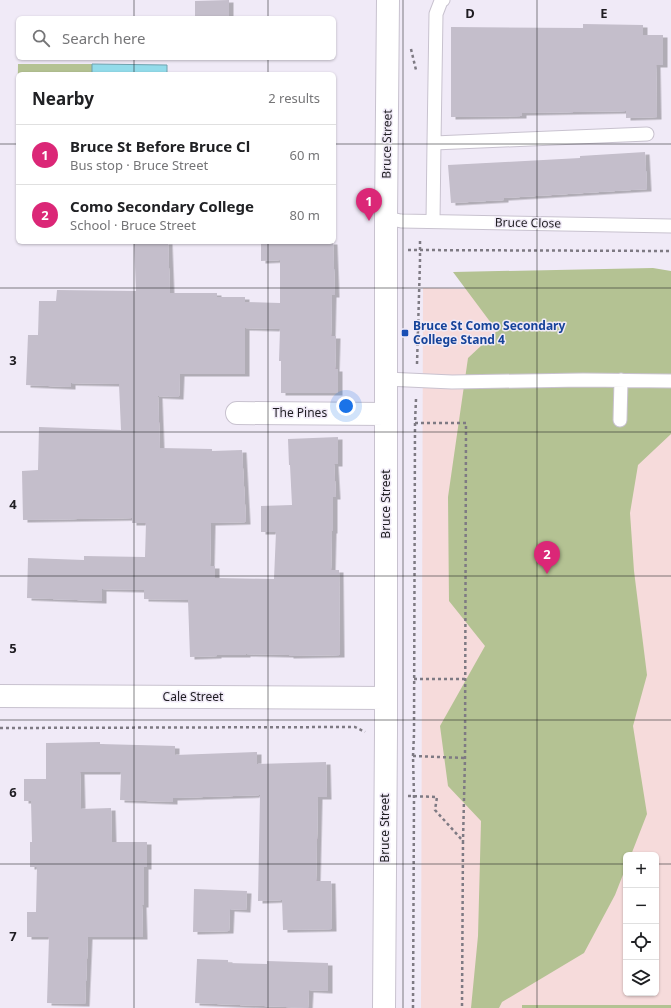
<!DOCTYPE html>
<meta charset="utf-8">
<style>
body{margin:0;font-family:"Noto Sans",sans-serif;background:#f2f2f2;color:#202124}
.controls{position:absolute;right:12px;bottom:12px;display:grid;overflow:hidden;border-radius:6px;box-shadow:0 1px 3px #0004}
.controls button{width:36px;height:36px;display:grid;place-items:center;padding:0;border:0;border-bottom:1px solid #e0e0e0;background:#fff;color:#202124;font:20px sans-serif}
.you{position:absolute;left:346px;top:406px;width:14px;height:14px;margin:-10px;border:3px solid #fff;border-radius:50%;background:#1a73e8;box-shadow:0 0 0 6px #1a73e833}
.badge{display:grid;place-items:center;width:26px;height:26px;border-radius:50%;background:#db2777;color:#fff;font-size:13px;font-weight:700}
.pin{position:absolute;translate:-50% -33px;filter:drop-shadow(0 1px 2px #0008)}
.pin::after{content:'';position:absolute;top:21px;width:14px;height:12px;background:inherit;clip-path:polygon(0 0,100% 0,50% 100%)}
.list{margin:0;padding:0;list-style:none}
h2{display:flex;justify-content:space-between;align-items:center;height:52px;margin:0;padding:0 16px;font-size:17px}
h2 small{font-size:13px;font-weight:400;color:#757577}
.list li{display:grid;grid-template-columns:26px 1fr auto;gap:12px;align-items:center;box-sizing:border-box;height:60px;padding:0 16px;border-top:1px solid #e0e0e0}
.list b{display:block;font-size:15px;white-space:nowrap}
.list p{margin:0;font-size:13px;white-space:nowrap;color:#757577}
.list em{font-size:13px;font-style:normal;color:#757577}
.icon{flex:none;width:22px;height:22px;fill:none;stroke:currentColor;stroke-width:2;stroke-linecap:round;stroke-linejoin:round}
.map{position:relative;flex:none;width:671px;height:1008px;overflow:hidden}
.search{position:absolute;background:#fff;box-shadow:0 1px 3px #0004;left:16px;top:16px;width:320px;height:44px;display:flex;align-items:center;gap:10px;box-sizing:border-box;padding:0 14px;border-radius:6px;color:#757577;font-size:15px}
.panel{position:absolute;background:#fff;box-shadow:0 1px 3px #0004;left:16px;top:72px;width:320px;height:172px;border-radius:6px}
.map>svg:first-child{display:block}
</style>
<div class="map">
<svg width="671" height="1008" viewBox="0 0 671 1008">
<defs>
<filter id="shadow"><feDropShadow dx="4.5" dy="2.5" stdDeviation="0" flood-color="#0004"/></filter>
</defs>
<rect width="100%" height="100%" fill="#f0eaf7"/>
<path fill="#f6dbdb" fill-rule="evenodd" d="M 423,288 L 671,294 L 671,1008 L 421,1008 ZM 626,855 L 656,855 L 656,993 L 626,993 Z"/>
<path fill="#b4c293" d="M 18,64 L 92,64 L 92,74 L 18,74 L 17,126 Z
M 653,268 L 671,271 L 671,434 L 638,465 L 630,513 L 634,571 L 647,675 L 633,726 L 647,814 L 631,855 L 626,855 L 626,867 L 615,895 L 584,953 L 502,1002 L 499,1008 L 471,1008 L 478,936 L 481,821 L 448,786 L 440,726 L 485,646 L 449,601 L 448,497 L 468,358 L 497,331 L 453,272 Z
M 522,1005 L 671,1005 L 671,1008 L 522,1008 Z"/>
<path fill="#93dbea" stroke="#70a2ae" d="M 92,64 L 167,65 L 167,74 L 92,74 Z"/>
<path fill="#c4becb" filter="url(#shadow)" d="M 229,0 L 229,18 L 195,18 L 195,1 Z
M 583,24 L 643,25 L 643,35 L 663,35 L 663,65 L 656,65 L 657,117 L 626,118 L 626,111 L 522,113 L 522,116 L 451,117 L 451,27 L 583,28 Z
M 645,152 L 647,189 L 504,198 L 504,200 L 451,203 L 448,165 L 580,158 L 580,156 Z
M 134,242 L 168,242 L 170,293 L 217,293 L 217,297 L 245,297 L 245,302 L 280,303 L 280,260 L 261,261 L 261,242 L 333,242 L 335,295 L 332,295 L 331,336 L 336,336 L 335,369 L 338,369 L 338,393 L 281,393 L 281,361 L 279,361 L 280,329 L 245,328 L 245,374 L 180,374 L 179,397 L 158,396 L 160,448 L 212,449 L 212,451 L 242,450 L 246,522 L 211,523 L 210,566 L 215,566 L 215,578 L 274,579 L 276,532 L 261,532 L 261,506 L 292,505 L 290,465 L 289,465 L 288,439 L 338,437 L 338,464 L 334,464 L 336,497 L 333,497 L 333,531 L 332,531 L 331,570 L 339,570 L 340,655 L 289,656 L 289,655 L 246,654 L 246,655 L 217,655 L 217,656 L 190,657 L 188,600 L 144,599 L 144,590 L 102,589 L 102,601 L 27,598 L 28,558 L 84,560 L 84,556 L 145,557 L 146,523 L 132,523 L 132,518 L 23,520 L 22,471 L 38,470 L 39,427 L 121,430 L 119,384 L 71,383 L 71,387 L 26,385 L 28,335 L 38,335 L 39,301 L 56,301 L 57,290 L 136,291 Z
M 100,742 L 100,744 L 175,746 L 175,755 L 257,752 L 257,764 L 326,762 L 327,797 L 318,797 L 316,881 L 331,881 L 332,929 L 283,930 L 282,900 L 258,901 L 260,795 L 173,798 L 173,802 L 120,800 L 121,772 L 80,772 L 81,809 L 111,808 L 112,842 L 147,842 L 147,867 L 144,867 L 144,905 L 142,905 L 143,937 L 88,937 L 85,1004 L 47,1003 L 49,937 L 27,937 L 27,912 L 36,912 L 37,867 L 30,867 L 30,842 L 32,842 L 31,801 L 24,801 L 24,779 L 46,779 L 46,743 Z
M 194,889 L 247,891 L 246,910 L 230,909 L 229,931 L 193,932 Z
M 197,959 L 228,960 L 228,963 L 267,964 L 267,961 L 328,963 L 328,991 L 309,990 L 308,1008 L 195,1003 Z"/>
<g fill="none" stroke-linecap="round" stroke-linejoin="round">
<defs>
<path id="service" d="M 434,143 L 647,134
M 386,218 L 401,221 L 671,226
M 433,221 L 434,143 L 436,14 L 441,1 L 443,0
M 386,379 L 452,382 L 583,380 L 671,381
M 620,420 L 621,380"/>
<path id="minor" d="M 237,413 L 386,414
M 0,696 L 386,698
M 384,1008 L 386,732 L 386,218 L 388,0"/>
</defs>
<use href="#service" stroke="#c8c2cf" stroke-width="15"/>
<use href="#minor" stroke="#c8c2cf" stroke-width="24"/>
<path stroke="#7e7a83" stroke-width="2.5" stroke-dasharray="3 3" stroke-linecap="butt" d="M 411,49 L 416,70
M 408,250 L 671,251
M 417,364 L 420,261 L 420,239
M 415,423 L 466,423 L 465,758 L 463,841
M 414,679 L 465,679
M 0,728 L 355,727 L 365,732
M 413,756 L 465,758
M 408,796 L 437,797 L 435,810 L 463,841 L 462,1008
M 413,1008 L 414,796 L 413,756 L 414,734 L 415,423 L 416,399"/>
<use href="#service" stroke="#fff" stroke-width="13"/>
<use href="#minor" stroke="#fff" stroke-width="22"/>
</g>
<path fill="none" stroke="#1f1d22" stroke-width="1" stroke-opacity="0.55" d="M 134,0 L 134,18M 268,0 L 268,18M 403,0 L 403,1008M 537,0 L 537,1008M 134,58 L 134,74M 268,58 L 268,74M 0,144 L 18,144M 334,144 L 671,144M 134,242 L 134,1008M 268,242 L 268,1008M 0,288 L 671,288M 0,432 L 671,432M 0,576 L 671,576M 0,720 L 671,720M 0,864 L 626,864M 656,864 L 671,864"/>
<rect fill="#1a4fb4" stroke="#f0eaf7" stroke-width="1.5" x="401" y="329" width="8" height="8" rx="2"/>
<g text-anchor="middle" stroke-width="3" stroke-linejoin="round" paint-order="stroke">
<g font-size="12" fill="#1f1d22" stroke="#f0eaf7">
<text transform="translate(387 144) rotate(-89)" y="4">Bruce Street</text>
<text transform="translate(528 223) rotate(1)" y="4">Bruce Close</text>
<text x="300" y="417">The Pines</text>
<text transform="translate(386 504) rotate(-90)" y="4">Bruce Street</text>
<text x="193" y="701">Cale Street</text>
<text transform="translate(385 828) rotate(-90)" y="4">Bruce Street</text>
</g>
<g font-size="12" font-weight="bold" fill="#164399" stroke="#f0eaf7" text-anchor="start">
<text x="413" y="330">Bruce St Como Secondary<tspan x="413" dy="14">College Stand 4</tspan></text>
</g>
</g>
<g font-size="13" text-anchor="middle" font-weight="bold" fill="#1f1d22" stroke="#f0eaf7" stroke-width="3" stroke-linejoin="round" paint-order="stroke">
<text x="470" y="18">D</text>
<text x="604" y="18">E</text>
<text x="13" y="365">3</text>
<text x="13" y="509">4</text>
<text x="13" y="653">5</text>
<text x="13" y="797">6</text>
<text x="13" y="941">7</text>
</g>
</svg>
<div class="controls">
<button>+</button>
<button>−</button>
<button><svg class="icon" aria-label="locate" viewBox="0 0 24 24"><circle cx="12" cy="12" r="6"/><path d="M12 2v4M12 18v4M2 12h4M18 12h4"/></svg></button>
<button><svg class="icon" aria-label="layers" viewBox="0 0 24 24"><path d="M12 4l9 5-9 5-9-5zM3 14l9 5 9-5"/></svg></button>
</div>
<div class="you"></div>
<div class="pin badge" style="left:369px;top:221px">1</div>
<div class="pin badge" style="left:547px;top:574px">2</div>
<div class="search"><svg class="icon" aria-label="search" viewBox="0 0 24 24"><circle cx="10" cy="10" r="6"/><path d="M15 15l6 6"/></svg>Search here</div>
<section class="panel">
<h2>Nearby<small>2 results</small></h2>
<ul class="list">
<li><span class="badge">1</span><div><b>Bruce St Before Bruce Cl</b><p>Bus stop · Bruce Street</p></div><em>60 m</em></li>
<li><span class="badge">2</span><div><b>Como Secondary College</b><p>School · Bruce Street</p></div><em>80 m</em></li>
</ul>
</section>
</div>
